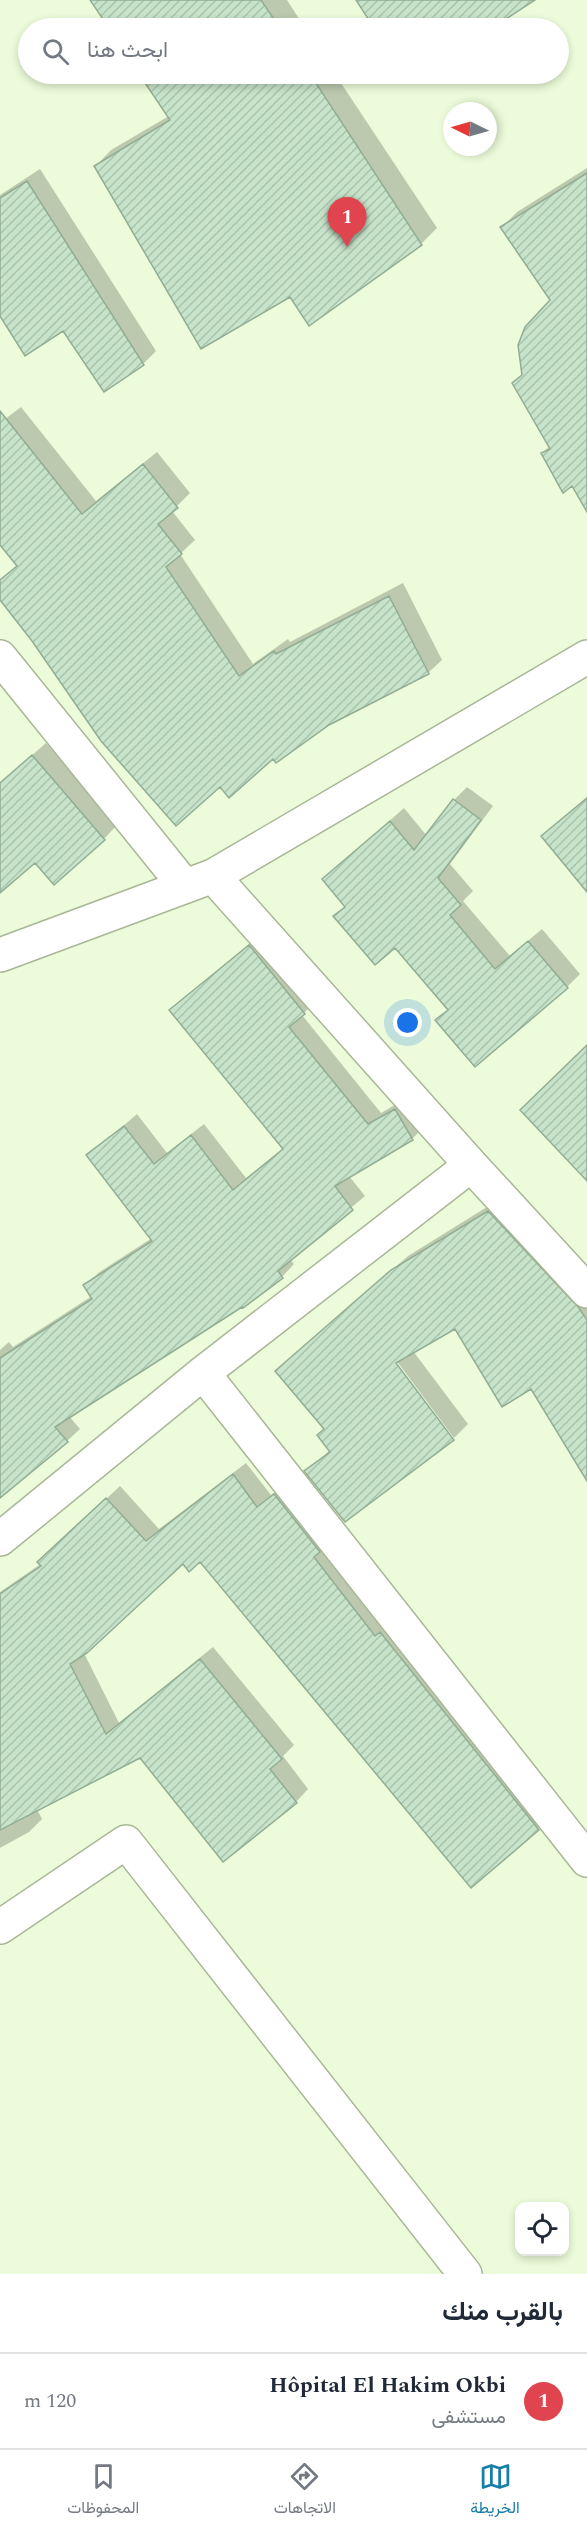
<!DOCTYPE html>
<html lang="ar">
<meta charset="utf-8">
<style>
body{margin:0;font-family:Spectral,Vazirmatn,serif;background:#f6f6f7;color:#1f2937;direction:rtl}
.controls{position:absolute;right:18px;bottom:18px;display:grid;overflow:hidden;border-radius:12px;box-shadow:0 3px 9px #0003}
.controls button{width:54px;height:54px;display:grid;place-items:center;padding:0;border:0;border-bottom:2px solid #e0e1e3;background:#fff;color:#1f2937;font:30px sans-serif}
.compass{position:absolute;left:443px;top:102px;width:54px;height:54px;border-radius:50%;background:#fff;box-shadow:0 3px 9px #0003;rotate:275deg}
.you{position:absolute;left:408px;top:1023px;width:21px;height:21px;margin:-15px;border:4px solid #fff;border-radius:50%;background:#1a73e8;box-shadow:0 0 0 9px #1a73e833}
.badge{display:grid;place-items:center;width:39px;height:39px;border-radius:50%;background:#177ea8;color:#fff;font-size:20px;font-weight:700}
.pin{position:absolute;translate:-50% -50px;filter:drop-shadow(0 2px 3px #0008)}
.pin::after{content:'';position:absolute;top:32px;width:21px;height:18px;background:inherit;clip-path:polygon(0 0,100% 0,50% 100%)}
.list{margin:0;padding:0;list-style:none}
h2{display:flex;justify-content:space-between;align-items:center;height:78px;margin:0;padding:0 24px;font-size:26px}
h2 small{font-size:20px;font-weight:400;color:#747a83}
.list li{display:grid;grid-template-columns:39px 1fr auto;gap:18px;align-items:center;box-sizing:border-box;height:96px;padding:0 24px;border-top:2px solid #e0e1e3}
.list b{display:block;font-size:22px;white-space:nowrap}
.list p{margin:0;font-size:20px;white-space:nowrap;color:#747a83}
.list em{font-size:20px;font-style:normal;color:#747a83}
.icon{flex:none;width:33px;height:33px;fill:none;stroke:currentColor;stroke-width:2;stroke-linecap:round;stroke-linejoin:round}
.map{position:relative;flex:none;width:587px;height:2274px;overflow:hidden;direction:ltr}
.search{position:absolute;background:#fff;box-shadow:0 3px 9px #0003;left:18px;right:18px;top:18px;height:66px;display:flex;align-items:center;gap:15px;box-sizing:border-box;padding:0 21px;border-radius:33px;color:#747a83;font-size:22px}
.sheet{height:174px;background:#fff}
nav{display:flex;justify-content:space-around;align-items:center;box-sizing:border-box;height:84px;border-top:2px solid #e0e1e3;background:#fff;font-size:16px;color:#747a83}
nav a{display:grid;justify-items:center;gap:3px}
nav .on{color:#177ea8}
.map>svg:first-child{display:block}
</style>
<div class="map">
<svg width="587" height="2274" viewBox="0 0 587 2274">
<defs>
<pattern id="building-hatch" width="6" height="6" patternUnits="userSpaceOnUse" patternTransform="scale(1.5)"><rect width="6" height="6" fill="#c7e4ca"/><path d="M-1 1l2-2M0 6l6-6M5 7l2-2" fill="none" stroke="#aac3ac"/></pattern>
</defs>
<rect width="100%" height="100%" fill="#ecfcda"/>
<path fill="#0003" d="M 92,0 L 287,0 L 305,28 L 111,28 Z
M 358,0 L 532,0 L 489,28 L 376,28 Z
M 141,74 L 335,74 L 437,228 L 421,244 L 309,324 L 290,295 L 96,166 L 111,150 L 169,116 Z
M 587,168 L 587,474 L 542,453 L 550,446 L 524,374 L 552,300 L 502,227 L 517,212 Z
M 40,169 L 156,351 L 143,364 L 64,329 L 0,314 L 0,195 Z
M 21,407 L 96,501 L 157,452 L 190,493 L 172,511 L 195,540 L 180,554 L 253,664 L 288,639 L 290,642 L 403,583 L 442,660 L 428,673 L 329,723 L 273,756 L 33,640 L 0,598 L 0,580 L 18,565 L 0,542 L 0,423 Z
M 46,743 L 117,825 L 104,839 L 35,861 L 0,891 L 0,783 Z
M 467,787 L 493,806 L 450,864 L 473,891 L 463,901 L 510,956 L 542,929 L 580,974 L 567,987 L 437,1020 L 449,1009 L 396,946 L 335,916 L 346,906 L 324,879 L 404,808 L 427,836 L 454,800 Z
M 587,797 L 587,886 L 543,836 Z
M 262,933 L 317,1000 L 302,1015 L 381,1113 L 408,1097 L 425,1126 L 412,1139 L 349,1176 L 365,1196 L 290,1259 L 294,1264 L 282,1277 L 69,1416 L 80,1429 L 67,1441 L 0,1471 L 0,1350 L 9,1342 L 13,1347 L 92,1296 L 85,1286 L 98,1273 L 152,1238 L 88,1156 L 137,1114 L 167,1153 L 204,1124 L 246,1178 L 284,1148 L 171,1010 Z
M 503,1197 L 587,1285 L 587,1478 L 532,1387 L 455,1327 L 413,1351 L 468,1424 L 454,1438 L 393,1356 L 390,1358 L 452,1439 L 306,1472 L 330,1450 L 326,1428 L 277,1371 L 408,1256 Z
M 246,1463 L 271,1495 L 288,1482 L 551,1816 L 471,1886 L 200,1560 L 183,1562 L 84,1653 L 119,1723 L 213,1647 L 294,1745 L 283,1756 L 308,1789 L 296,1802 L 140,1756 L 37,1809 L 42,1819 L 29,1832 L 0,1848 L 0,1592 L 74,1541 L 74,1529 L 120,1486 L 159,1529 Z"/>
<path fill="url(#building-hatch)" stroke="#91ad94" stroke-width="1.5" d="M 90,0 L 261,0 L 280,28 L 109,28 Z
M 356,0 L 535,0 L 492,28 L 374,28 Z
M 139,74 L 310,74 L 422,245 L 309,326 L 290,297 L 201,349 L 94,166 L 170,120 Z
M 403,74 L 424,74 L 409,83 Z
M 587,173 L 587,512 L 572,486 L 563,493 L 541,453 L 550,449 L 512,383 L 522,375 L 518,345 L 525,327 L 550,300 L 500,227 Z
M 27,181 L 144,365 L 104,392 L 63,331 L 25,356 L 0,316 L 0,198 Z
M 0,411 L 82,514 L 143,464 L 178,508 L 158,524 L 182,554 L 166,567 L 239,676 L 274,651 L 276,654 L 389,596 L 429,674 L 329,725 L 276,763 L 273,759 L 229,798 L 220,787 L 176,826 L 101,741 L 32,641 L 0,600 L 0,580 L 17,566 L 0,545 Z
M 32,755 L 105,840 L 54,885 L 35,863 L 0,893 L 0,783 Z
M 587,798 L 587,892 L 541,836 Z
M 453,799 L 481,820 L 438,878 L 461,905 L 450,915 L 495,969 L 528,941 L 568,988 L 475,1067 L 435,1020 L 448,1010 L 395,948 L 375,965 L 333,916 L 345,907 L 322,879 L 390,821 L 414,850 Z
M 249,945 L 305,1014 L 289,1027 L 368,1124 L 395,1109 L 413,1140 L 335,1186 L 353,1210 L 278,1271 L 283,1278 L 243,1308 L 242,1307 L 55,1427 L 68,1442 L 0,1498 L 0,1358 L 92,1299 L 83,1285 L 152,1241 L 86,1155 L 124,1126 L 154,1164 L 191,1135 L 233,1190 L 283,1149 L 169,1010 Z
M 587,1045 L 587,1181 L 520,1110 Z
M 488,1211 L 579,1308 L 587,1320 L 587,1481 L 531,1389 L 502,1407 L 455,1329 L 396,1363 L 454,1440 L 345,1522 L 304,1471 L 330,1452 L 317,1435 L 324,1429 L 275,1371 L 391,1270 Z
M 233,1474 L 257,1507 L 274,1494 L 320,1552 L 314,1557 L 375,1636 L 380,1632 L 539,1830 L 471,1888 L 200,1562 L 189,1572 L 183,1564 L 87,1653 L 70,1664 L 106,1734 L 200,1659 L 282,1759 L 270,1769 L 297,1803 L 223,1862 L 140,1758 L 0,1830 L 0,1594 L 41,1566 L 37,1562 L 106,1498 L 146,1541 Z"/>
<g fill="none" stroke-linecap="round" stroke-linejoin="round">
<defs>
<path id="street" d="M 0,657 L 184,885
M 213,876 L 471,1165 L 587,1291
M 0,955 L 213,876 L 587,657
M 203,1373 L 587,1860
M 0,1539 L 203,1373 L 471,1165
M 0,1927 L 126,1842 L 465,2274"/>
</defs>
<use href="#street" stroke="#a9b797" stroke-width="36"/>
<use href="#street" stroke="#fff" stroke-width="33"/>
</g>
</svg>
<div class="controls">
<button><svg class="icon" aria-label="locate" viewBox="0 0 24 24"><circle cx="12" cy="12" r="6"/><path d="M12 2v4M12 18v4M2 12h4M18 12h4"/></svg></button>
</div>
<svg class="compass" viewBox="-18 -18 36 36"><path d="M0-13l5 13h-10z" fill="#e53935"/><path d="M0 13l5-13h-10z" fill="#747a83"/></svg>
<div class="you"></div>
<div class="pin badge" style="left:347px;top:247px;background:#e0444e">1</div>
<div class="search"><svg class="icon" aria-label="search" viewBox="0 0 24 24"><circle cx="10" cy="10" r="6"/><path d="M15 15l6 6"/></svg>ابحث هنا</div>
</div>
<section class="sheet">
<h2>بالقرب منك<small></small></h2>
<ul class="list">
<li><span class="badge" style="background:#e0444e">1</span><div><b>Hôpital El Hakim Okbi</b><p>مستشفى</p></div><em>120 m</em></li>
</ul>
</section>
<nav>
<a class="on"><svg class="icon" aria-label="map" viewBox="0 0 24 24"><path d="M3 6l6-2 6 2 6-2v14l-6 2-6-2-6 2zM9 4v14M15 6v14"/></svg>الخريطة</a>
<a><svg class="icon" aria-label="directions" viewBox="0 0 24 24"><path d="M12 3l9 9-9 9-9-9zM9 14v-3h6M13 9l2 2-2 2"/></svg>الاتجاهات</a>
<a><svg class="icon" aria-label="saved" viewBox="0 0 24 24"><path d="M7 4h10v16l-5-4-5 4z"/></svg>المحفوظات</a>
</nav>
